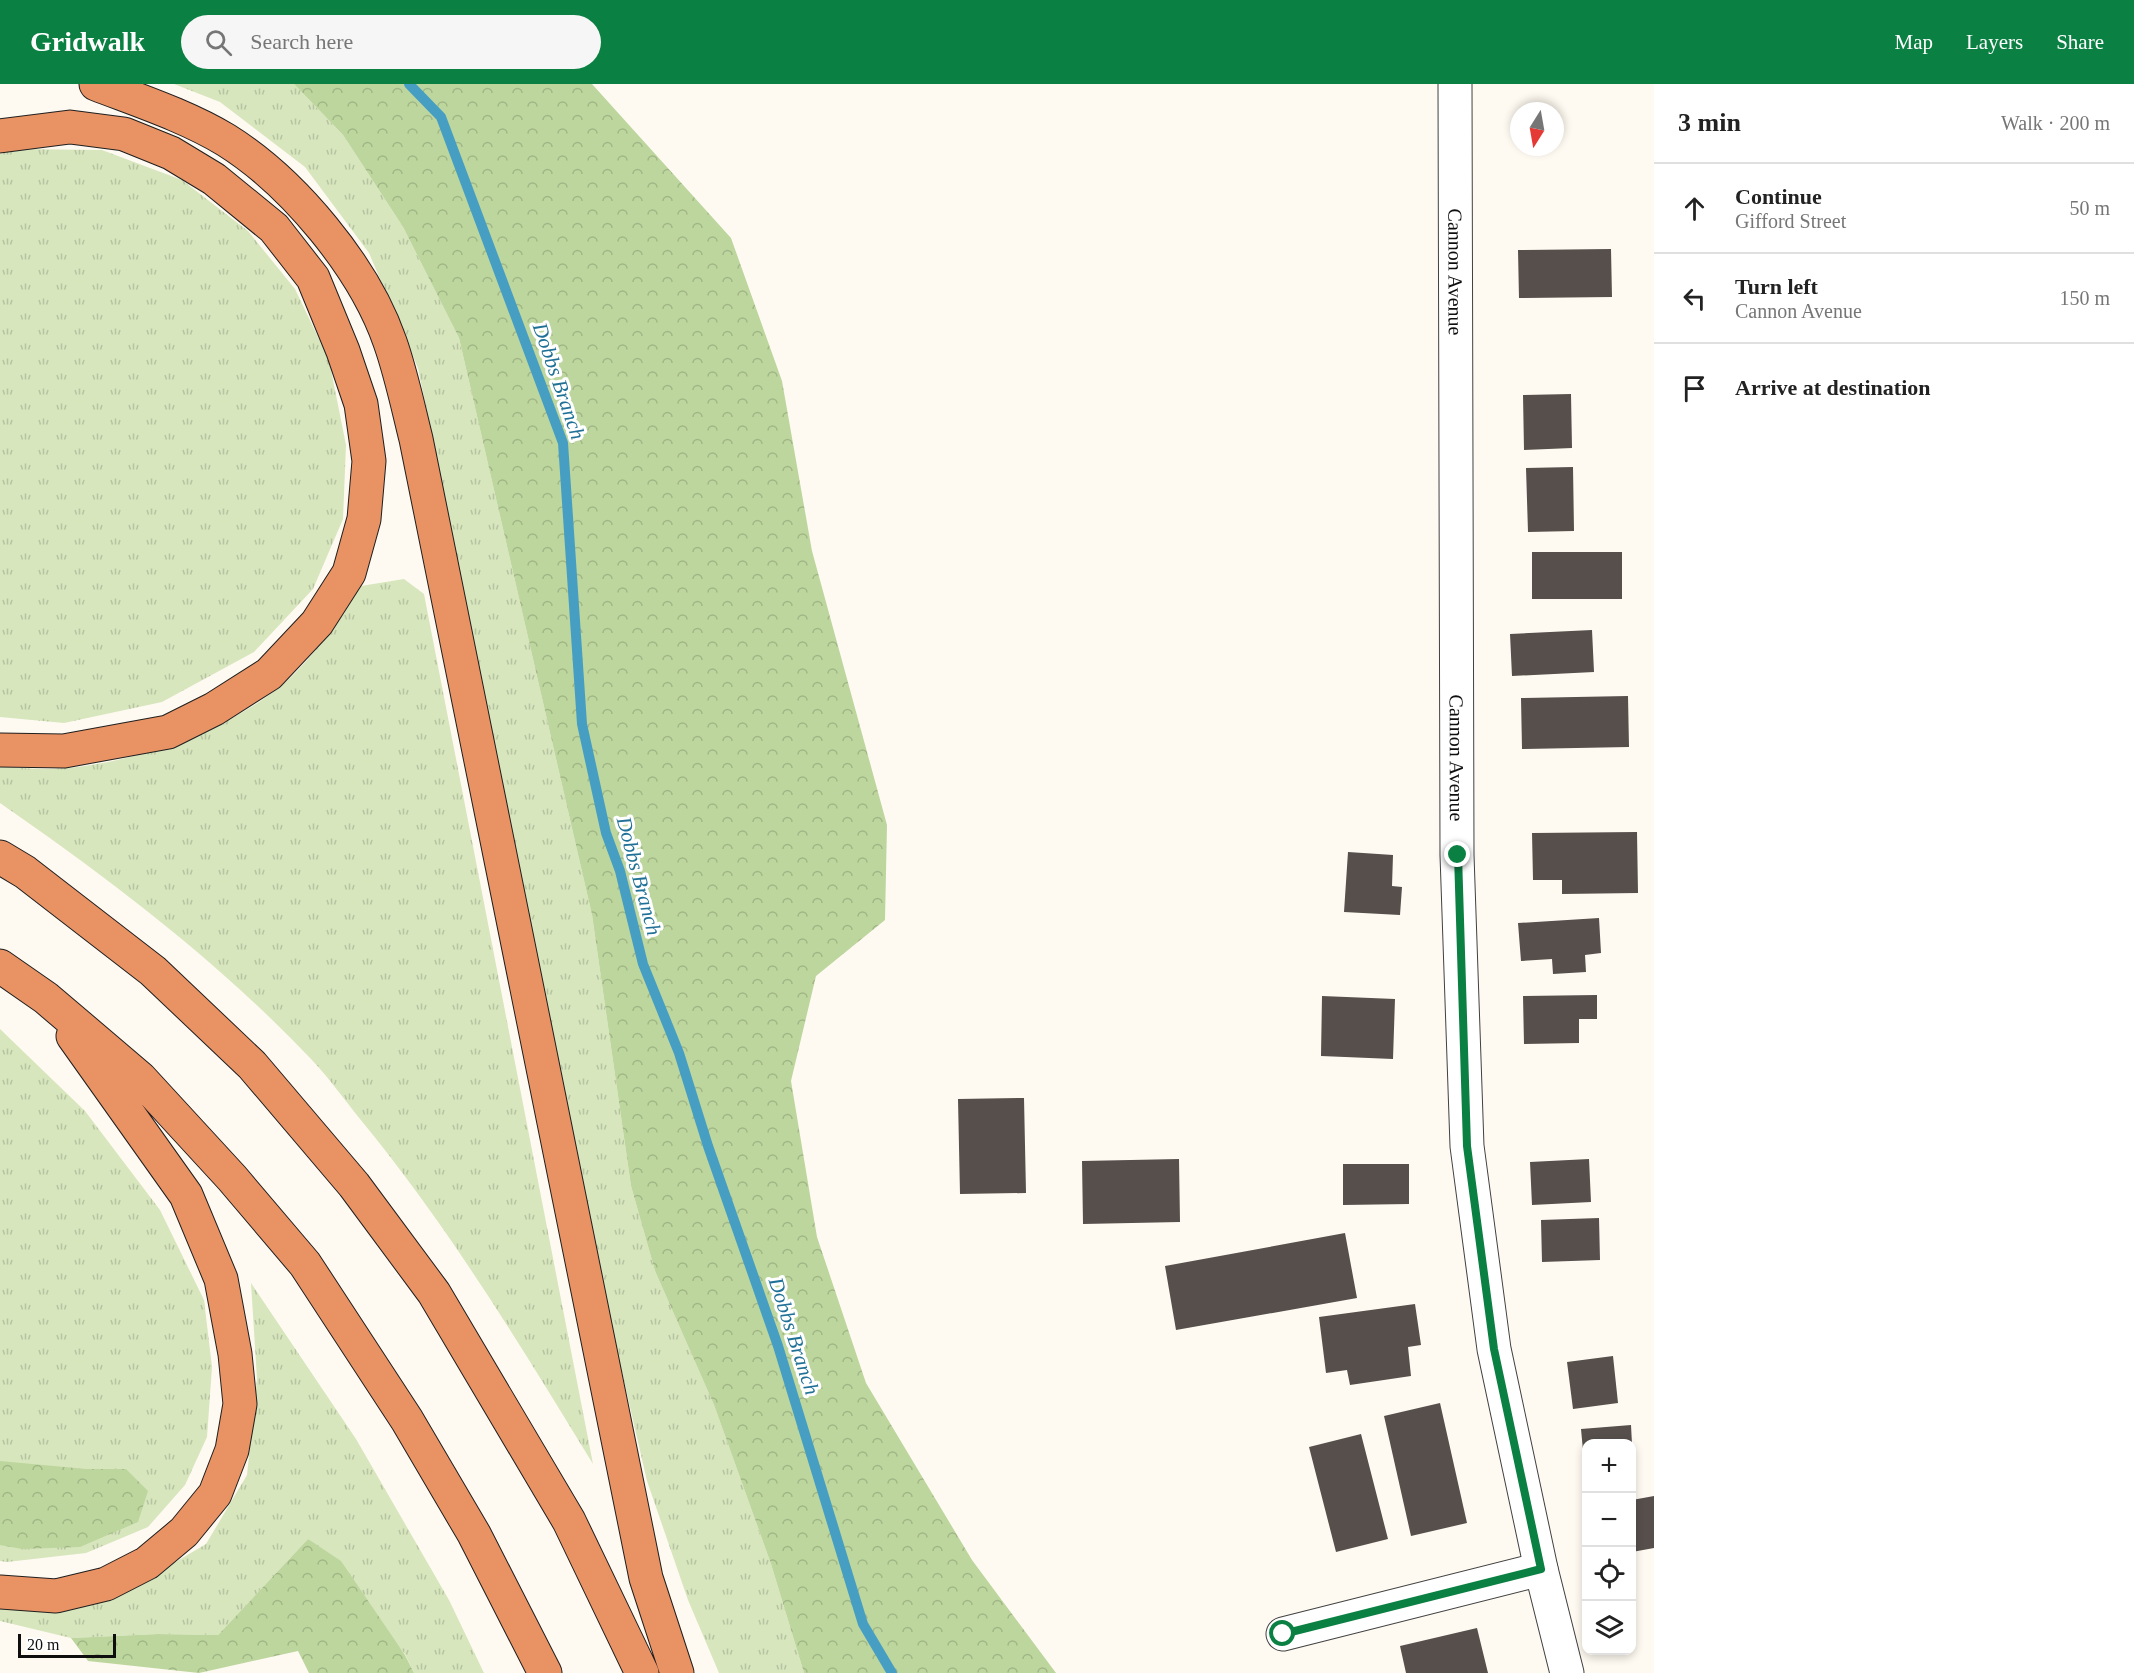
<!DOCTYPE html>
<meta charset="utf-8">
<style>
body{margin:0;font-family:"Times New Roman",serif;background:#f6f6f6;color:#222}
.controls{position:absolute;right:18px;bottom:18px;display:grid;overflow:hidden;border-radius:12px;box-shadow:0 3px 9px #0003}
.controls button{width:54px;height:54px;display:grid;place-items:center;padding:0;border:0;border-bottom:2px solid #e0e0e0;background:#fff;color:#222;font:30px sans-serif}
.compass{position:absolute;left:1510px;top:18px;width:54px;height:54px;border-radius:50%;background:#fff;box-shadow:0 3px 9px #0003;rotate:191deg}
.scale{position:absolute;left:18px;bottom:15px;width:98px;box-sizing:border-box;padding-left:6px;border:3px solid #0e0e0e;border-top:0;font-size:16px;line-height:21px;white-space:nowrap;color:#0e0e0e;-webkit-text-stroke:4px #fff;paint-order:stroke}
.stop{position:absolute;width:18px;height:18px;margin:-14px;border:4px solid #0b8043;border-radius:50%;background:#fff}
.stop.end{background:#0b8043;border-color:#fff;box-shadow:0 2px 6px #0008}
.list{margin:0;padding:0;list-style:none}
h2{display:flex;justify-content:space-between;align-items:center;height:78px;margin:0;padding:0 24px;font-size:26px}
h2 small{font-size:20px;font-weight:400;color:#767676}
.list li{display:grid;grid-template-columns:39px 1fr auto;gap:18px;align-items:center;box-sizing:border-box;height:90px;padding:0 24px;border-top:2px solid #e0e0e0}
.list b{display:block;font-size:22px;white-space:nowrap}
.list p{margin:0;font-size:20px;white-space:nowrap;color:#767676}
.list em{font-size:20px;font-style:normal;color:#767676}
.icon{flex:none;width:33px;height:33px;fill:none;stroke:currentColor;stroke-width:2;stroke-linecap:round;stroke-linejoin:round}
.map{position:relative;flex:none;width:1654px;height:1589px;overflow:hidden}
header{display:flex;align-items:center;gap:36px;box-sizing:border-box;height:84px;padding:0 30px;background:#0b8043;color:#fff}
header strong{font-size:28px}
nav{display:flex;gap:33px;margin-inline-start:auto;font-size:21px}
.search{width:420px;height:54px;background:#f6f6f6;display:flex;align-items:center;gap:15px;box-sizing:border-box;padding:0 21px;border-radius:33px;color:#767676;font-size:22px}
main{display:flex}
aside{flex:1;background:#fff}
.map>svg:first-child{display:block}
</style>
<header>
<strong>Gridwalk</strong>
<div class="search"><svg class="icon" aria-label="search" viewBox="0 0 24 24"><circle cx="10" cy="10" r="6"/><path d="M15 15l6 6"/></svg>Search here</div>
<nav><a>Map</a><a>Layers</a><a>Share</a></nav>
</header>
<main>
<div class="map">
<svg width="1654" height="1589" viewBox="0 0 1654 1589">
<defs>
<pattern id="grass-tufts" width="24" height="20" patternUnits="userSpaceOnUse" patternTransform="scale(1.5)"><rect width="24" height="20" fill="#d7e6bd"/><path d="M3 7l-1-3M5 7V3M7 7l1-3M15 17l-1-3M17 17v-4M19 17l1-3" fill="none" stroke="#b7c4a1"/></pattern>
<pattern id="forest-crowns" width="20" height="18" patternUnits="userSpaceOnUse" patternTransform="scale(1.5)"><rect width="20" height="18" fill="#bdd69d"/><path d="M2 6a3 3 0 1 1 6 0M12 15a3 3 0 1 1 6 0" fill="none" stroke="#a1b686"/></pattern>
</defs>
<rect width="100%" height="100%" fill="#fefaf1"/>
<path fill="url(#grass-tufts)" d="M 174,0 L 294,0 L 343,51 L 403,143 L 459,254 L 592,831 L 631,1102 L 655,1187 L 714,1321 L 771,1480 L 804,1589 L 719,1589 L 688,1516 L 647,1397 L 613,1249 L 418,284 L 369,169 L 305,83 L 220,18 Z
M 17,65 L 102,66 L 182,96 L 248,147 L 295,205 L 329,276 L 346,361 L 343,435 L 313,505 L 254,568 L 162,618 L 64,639 L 0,633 L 0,70 Z
M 404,495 L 424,510 L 593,1380 C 520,1261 449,1143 360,1035 C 344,1015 329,994 311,975 C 218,877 111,796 0,719 L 0,682 C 15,683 30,685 45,685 C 122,685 241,644 295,589 C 321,563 341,531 361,502 Z
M 0,945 L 85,1027 L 160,1126 L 204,1216 L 212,1283 L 207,1353 L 185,1401 L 148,1443 L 86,1469 L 7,1478 L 0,1477 Z
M 251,1199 L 356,1355 L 449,1516 L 484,1589 L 414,1589 L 405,1570 L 308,1455 L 218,1551 L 158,1550 L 71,1554 L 0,1537 L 0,1521 L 118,1512 L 206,1460 L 247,1391 L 257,1295 Z"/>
<path fill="url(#forest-crowns)" d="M 294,0 L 592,0 L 731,154 L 782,297 L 812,467 L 887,741 L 885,836 L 816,892 L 791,997 L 817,1153 L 866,1299 L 972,1476 L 1056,1589 L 804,1589 L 771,1480 L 714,1321 L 655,1187 L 631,1102 L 592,831 L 459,254 L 403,143 L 343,51 Z
M 0,1377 L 86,1385 L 126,1385 L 148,1407 L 138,1438 L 80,1463 L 22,1465 L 0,1461 Z
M 308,1455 L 341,1477 L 405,1571 L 414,1589 L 309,1589 L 298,1567 L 199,1589 L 88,1577 L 71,1554 L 158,1550 L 218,1551 Z"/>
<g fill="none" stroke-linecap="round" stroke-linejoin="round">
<path stroke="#469fc3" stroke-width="10" d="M 409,0 L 441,33 L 563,359 L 582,640 L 606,749 L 620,787 L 643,880 L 679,969 L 708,1062 L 778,1262 L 863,1540 L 892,1589"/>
</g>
<path fill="#564f4c" d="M 1611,165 L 1612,213 L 1519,214 L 1518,166 Z
M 1571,310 L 1572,364 L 1524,366 L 1523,311 Z
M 1573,383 L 1574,447 L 1528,448 L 1526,384 Z
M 1532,468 L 1622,468 L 1622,515 L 1532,515 Z
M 1592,546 L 1594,588 L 1512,592 L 1510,550 Z
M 1628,612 L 1629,663 L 1522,665 L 1521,614 Z
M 1637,748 L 1638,809 L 1562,810 L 1562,796 L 1533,796 L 1532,749 Z
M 1348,768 L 1393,771 L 1392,802 L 1402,803 L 1400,831 L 1344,828 Z
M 1599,834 L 1601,869 L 1585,871 L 1586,888 L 1553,890 L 1552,875 L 1521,877 L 1518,839 Z
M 1597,911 L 1597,935 L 1579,935 L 1579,959 L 1524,960 L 1523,912 Z
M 1322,912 L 1395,915 L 1393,975 L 1321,972 Z
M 1024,1014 L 1026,1109 L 960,1110 L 958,1015 Z
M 1179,1075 L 1180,1138 L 1083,1140 L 1082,1077 Z
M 1589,1075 L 1591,1118 L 1532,1121 L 1530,1078 Z
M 1343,1080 L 1409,1080 L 1409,1120 L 1343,1121 Z
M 1599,1134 L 1600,1176 L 1542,1178 L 1541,1136 Z
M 1345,1149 L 1357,1214 L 1176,1246 L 1165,1182 Z
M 1415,1220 L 1421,1261 L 1408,1263 L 1411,1292 L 1350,1301 L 1347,1286 L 1326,1289 L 1319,1233 Z
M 1613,1272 L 1618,1319 L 1573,1325 L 1567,1278 Z
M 1440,1319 L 1467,1439 L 1411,1452 L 1384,1332 Z
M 1631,1341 L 1632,1360 L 1586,1360 L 1585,1388 L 1581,1345 Z
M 1361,1350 L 1388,1455 L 1336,1468 L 1309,1363 Z
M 1654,1412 L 1654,1464 L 1632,1468 L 1632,1416 Z
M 1477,1544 L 1488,1589 L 1406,1589 L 1400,1562 Z"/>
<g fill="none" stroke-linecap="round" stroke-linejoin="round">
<defs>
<g id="minor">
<path id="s1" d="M 1455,0 L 1457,771 L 1467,1062 L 1494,1265 L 1541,1485 L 1567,1589"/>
<path d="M 1283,1550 L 1541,1485"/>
</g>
<path id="highway" d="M 96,0 C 140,17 186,32 226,56 C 293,98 364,183 390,258 C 401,289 408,323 416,355 L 646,1494 L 677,1589
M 0,52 L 70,43 L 124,50 L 171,69 L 214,95 L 274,144 L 313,194 L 343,267 L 361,320 L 369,377 L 364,435 L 349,489 L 317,539 L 269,590 L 214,625 L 168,648 L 64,667 L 0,666
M 0,773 L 25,788 L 153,887 L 252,981 L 354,1101 L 434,1209 L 569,1437 L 642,1589
M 0,882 L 46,914 L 140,994 L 232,1094 L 305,1180 L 407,1336 L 474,1450 L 545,1589
M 0,1508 L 56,1512 L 106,1500 L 147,1479 L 184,1448 L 215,1410 L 232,1366 L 240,1320 L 235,1270 L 221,1195 L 186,1111 L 73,952"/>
</defs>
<use href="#minor" stroke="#414141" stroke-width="35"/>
<use href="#highway" stroke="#1f1f1f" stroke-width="35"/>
<use href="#minor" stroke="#fff" stroke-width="33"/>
<use href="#highway" stroke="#e99264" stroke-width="33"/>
</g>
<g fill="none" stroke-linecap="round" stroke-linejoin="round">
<path stroke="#0b8043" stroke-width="8" d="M 1283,1550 L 1541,1485 L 1494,1265 L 1467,1062 L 1458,771"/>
</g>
<g text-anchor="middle" stroke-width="6" stroke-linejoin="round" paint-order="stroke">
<g font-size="20" fill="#0e0e0e" stroke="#fff">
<text dy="7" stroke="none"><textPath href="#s1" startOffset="188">Cannon Avenue</textPath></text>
<text dy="7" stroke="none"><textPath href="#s1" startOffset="674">Cannon Avenue</textPath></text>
</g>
<g font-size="21" font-style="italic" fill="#217197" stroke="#fff">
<text transform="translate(559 297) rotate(71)" y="7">Dobbs Branch</text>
<text transform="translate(639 792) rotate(75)" y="7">Dobbs Branch</text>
<text transform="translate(794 1252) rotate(72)" y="7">Dobbs Branch</text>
</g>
</g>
</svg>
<div class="controls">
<button>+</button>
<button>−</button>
<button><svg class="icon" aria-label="locate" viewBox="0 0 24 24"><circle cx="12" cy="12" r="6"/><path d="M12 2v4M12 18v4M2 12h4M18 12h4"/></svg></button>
<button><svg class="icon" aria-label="layers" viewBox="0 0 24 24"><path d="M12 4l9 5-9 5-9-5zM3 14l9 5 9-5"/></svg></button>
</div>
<svg class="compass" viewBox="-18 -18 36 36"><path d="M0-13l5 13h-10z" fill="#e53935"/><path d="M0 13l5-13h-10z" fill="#767676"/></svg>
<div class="scale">20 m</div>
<div class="stop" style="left:1283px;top:1550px"></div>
<div class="stop end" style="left:1458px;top:771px"></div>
</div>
<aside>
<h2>3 min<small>Walk · 200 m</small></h2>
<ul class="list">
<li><svg class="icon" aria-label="ahead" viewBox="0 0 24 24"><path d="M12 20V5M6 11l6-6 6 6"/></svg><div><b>Continue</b><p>Gifford Street</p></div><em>50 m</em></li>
<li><svg class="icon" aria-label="left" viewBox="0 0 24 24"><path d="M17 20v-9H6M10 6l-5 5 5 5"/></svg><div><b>Turn left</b><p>Cannon Avenue</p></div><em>150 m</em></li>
<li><svg class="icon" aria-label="arrive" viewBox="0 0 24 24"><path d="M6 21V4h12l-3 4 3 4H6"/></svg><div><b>Arrive at destination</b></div></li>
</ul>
</aside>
</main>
